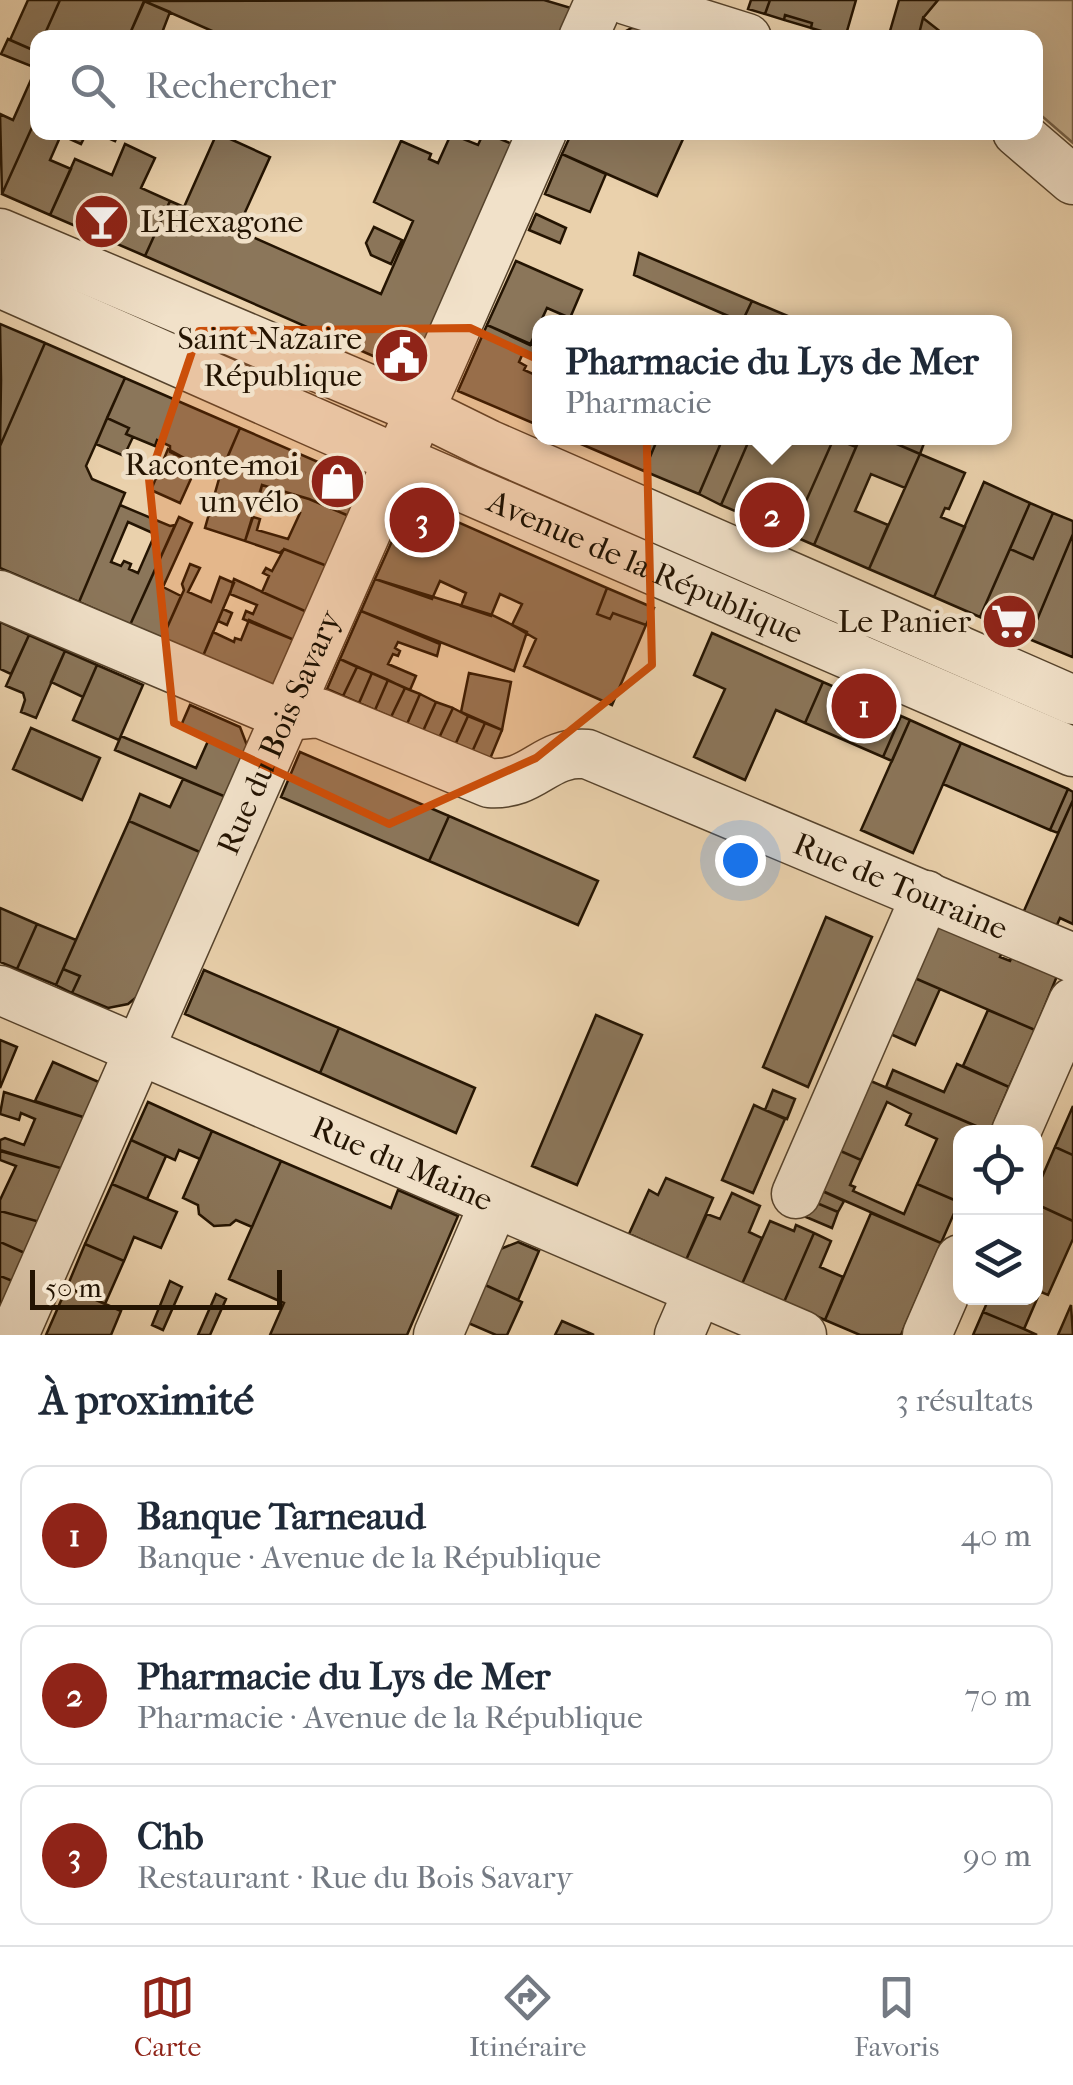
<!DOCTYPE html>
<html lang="fr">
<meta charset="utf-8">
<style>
body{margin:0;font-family:"IM FELL French Canon",serif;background:#f6f6f7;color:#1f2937}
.controls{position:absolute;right:30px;bottom:30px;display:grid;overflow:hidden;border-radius:20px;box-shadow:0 10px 40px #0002}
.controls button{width:90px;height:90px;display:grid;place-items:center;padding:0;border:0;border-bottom:2px solid #e0e1e3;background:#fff;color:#1f2937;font:50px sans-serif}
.scale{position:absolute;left:30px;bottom:25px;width:252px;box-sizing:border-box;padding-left:10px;border:5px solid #241402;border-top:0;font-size:28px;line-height:35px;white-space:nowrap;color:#241402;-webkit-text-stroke:8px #f1e1c9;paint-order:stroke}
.you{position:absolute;left:740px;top:860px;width:35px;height:35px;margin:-25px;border:8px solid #fff;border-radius:50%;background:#1a73e8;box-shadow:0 0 0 15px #1a73e833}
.badge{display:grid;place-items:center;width:65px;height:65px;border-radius:50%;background:#8f2418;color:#fff;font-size:32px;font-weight:700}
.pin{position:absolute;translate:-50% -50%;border:5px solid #fff;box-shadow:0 2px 10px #0006}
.popup{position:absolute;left:532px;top:315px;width:480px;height:130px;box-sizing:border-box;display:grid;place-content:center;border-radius:20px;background:#fff;filter:drop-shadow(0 2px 8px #0005);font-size:32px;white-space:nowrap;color:#747a83}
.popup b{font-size:38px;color:#1f2937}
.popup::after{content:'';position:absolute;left:50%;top:100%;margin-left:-20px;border:20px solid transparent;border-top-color:#fff}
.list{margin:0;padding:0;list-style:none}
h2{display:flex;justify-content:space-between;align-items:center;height:130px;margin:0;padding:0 40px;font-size:42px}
h2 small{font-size:32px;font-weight:400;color:#747a83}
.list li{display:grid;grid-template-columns:65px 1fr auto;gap:30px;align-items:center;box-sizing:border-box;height:140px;margin:0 20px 20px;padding:0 20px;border:2px solid #e0e1e3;border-radius:20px}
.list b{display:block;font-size:38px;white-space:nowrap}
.list p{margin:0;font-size:32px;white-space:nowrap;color:#747a83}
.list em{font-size:32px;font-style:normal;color:#747a83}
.icon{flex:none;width:55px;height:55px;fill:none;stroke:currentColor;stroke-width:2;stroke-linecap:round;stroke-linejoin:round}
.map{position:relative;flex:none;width:1073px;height:1335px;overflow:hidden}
.search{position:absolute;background:#fff;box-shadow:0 10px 40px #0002;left:30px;right:30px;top:30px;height:110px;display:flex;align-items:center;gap:25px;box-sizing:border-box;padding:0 35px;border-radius:20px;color:#747a83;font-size:38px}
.sheet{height:610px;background:#fff}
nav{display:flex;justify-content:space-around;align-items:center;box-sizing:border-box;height:140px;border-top:2px solid #e0e1e3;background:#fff;font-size:28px;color:#747a83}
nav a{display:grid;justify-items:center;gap:5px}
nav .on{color:#8f2418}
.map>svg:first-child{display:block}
</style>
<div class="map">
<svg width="1073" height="1335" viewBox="0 0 1073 1335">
<rect width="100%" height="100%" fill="#ead1ac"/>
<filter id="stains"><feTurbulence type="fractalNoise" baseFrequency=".002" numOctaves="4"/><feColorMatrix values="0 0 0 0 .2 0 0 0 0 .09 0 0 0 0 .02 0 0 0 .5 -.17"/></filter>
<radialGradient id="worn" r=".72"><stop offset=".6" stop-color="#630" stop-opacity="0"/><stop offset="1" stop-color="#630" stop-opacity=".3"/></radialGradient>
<path fill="#c8b18f" stroke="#766248" stroke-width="2.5" d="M 938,0 L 1073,0 L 1073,143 L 1036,111 L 1036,38 L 918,38 L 923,18 Z"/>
<path fill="#8b765a" stroke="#241402" stroke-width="2.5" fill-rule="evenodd" d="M 28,0 L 60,0 L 43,38 L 38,38 L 37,52 L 10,40 Z
M 60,0 L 145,0 L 128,38 L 43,38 Z
M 544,0 L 571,8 L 558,38 L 228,38 L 144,1 Z
M 751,0 L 770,0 L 765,14 L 748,9 Z
M 770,0 L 856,0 L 845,38 L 811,28 L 812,23 L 785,15 L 784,20 L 765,14 Z
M 899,0 L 938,0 L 923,18 L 918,38 L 888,38 Z
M 144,1 L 170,12 L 160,38 L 128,38 Z
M 785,15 L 812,23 L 811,28 L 784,20 Z
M 923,18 L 946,36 L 946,38 L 918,38 Z
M 635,26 L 671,38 L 613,38 Z
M 8,39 L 38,52 L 36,68 L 1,54 Z
M 38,64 L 38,114 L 2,194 L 0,114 L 13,120 Z
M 38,114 L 38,132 L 87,132 L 81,144 L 61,135 L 50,160 L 71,169 L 50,215 L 2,194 Z
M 94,132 L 119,132 L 115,141 Z
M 484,132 L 512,144 L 412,373 L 145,256 L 170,201 L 184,207 L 217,133 L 270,157 L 237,230 L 381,294 L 413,221 L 374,202 L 401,141 L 431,154 L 429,159 L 438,163 L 451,134 L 478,145 Z
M 572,132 L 669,132 L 683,139 L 657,196 L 562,154 Z
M 125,144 L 155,158 L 141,188 L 170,201 L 145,256 L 50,215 L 75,159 L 112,175 Z
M 562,154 L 606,174 L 590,212 L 545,194 Z
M 536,214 L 566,228 L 560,243 L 529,230 Z
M 374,227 L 402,240 L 391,264 L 371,255 L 366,243 Z
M 639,253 L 752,301 L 742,322 L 634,275 Z
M 516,261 L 582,290 L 570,318 L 547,308 L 530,345 L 487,325 Z
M 752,301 L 802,322 L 742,322 Z
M 0,324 L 45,343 L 0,446 L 1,380 Z
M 487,325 L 540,348 L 540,360 L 523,353 L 519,362 L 526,366 L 524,370 L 540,377 L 540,426 L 458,391 Z
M 45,343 L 125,378 L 86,466 L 92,479 L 125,493 L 79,602 L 0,568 L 0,446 Z
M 125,378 L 240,428 L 223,468 L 200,459 L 194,472 L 182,466 L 186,459 L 170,452 L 170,446 L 157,440 L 155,446 L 126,434 L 129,428 L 107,418 Z
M 107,418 L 129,428 L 126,434 L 133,437 L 124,456 L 96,444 Z
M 240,428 L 364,482 L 349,516 L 309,499 L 262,485 L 245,541 L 205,528 L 221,472 Z
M 567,438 L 658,438 L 644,471 Z
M 658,438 L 723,438 L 699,494 L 644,471 Z
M 723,438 L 750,438 L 721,505 L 699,494 Z
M 750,438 L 834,438 L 791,535 L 721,505 Z
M 834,438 L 856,447 L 814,545 L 791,535 Z
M 860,438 L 883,438 L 920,454 L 905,488 L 871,474 L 855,511 L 888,525 L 869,569 L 814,545 Z
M 883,438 L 926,438 L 920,454 Z
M 168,449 L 186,459 L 182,466 L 194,472 L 180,503 L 151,490 Z
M 920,454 L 965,473 L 949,509 L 945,508 L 941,517 L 965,527 L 934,597 L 869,569 Z
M 984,482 L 1030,503 L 980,617 L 934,597 Z
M 262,485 L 309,499 L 349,516 L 327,566 L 284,549 L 280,553 L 245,541 L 253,517 L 260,519 L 257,530 L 288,539 L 300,513 L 259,498 Z
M 410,501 L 607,588 L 597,614 L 610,619 L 613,613 L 646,625 L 612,705 L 524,666 L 536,639 L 512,625 L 522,604 L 500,594 L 491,616 L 461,606 L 466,593 L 440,581 L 432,599 L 375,579 Z
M 1030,503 L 1053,513 L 1033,559 L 1010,549 Z
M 120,505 L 170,526 L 175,525 L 130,625 L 79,602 ZM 128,522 L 155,534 L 138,573 L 129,569 L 131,564 L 124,561 L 121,566 L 111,562 Z
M 1053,513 L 1073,521 L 1073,534 L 1029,639 L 980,617 L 1010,549 L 1033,559 Z
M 179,517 L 192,523 L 163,587 L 181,596 L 162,639 L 130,625 Z
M 1073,534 L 1073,655 L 1072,657 L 1029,639 Z
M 284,549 L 327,566 L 307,612 L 262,592 L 269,576 L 263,573 L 266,568 L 272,571 Z
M 190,564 L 200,568 L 188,592 L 211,602 L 220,577 L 234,583 L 203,656 L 162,639 L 184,590 L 182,584 Z
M 234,579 L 307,612 L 294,640 L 243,619 L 246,611 L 253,614 L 257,605 L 230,594 Z
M 375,579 L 492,615 L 527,632 L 514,671 L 361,611 Z
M 607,588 L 654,608 L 646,625 L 613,613 L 610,619 L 597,614 Z
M 223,609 L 232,613 L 227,625 L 218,621 Z
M 361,611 L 440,644 L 437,656 L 398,642 L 395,648 L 400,651 L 398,656 L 393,654 L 388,664 L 416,676 L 410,690 L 340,659 Z
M 249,620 L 294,640 L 273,686 L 203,656 L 213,632 L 234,642 L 235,638 L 241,640 Z
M 0,622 L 29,635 L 11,674 L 0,669 Z
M 712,633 L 823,682 L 805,723 L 776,710 L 745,780 L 694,757 L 725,689 L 694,675 Z
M 29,635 L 65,651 L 36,718 L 21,712 L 25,700 L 23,693 L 6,686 Z
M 65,651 L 97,665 L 83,697 L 51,682 Z
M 340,659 L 357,667 L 343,696 L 327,689 Z
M 97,665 L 143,685 L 119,740 L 73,720 Z
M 357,667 L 372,673 L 359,703 L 343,696 Z
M 372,673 L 388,680 L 375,710 L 359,703 Z
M 469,673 L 511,682 L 502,730 L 461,712 Z
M 388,680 L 405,688 L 391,717 L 375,710 Z
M 823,682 L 901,716 L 883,757 L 805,723 Z
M 405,688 L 420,694 L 407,724 L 391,717 Z
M 420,694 L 436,702 L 423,731 L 407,724 Z
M 436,702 L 453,708 L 439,738 L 423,731 Z
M 190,705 L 240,727 L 248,748 L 226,797 L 115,750 L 121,736 L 196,768 L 208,741 L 180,728 Z
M 453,708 L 468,716 L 455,745 L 439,738 Z
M 468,716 L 485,723 L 472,752 L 455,745 Z
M 901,716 L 910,720 L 892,761 L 883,757 Z
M 910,720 L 961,743 L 913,853 L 861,830 Z
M 485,723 L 502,730 L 490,759 L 472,752 Z
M 31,728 L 100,758 L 82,800 L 13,769 Z
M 961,743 L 1068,789 L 1050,830 L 943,784 Z
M 300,752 L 449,816 L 429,861 L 281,797 Z
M 183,779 L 226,797 L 202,853 L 129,821 L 140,794 L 170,807 Z
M 1068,789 L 1073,792 L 1073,800 L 1058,833 L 1050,830 Z
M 1073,800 L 1073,924 L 1060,918 L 1056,927 L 1023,913 Z
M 449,816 L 598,881 L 578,925 L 429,861 Z
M 129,821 L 202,853 L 139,995 L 128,1004 L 108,1008 L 72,993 L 80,976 L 63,969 Z
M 0,908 L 37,924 L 17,969 L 0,962 Z
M 826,917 L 872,937 L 808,1087 L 763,1067 Z
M 942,920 L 1005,946 L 1000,957 L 1010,961 L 1015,951 L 1057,976 L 1035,1030 L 910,976 L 932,927 Z
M 37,924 L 76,940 L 56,985 L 17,969 Z
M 63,969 L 80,976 L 72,993 L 56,985 Z
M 204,970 L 339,1028 L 320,1073 L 185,1014 Z
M 910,976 L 940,989 L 915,1045 L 886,1032 Z
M 988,1010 L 1035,1030 L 1009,1087 L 963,1066 Z
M 596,1015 L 642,1035 L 577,1185 L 532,1166 Z
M 339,1028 L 475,1088 L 456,1133 L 320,1073 Z
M 0,1040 L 17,1047 L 0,1088 Z
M 53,1062 L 101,1083 L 86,1118 L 35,1101 Z
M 957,1064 L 1009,1087 L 990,1132 L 886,1087 L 893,1070 L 944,1092 Z
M 866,1079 L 990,1132 L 960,1132 L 959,1202 L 917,1184 L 937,1139 L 906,1125 L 911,1114 L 887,1102 L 861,1160 L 836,1149 Z
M 773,1090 L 795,1099 L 787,1119 L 765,1110 Z
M 4,1092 L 86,1118 L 64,1169 L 0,1151 L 0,1140 L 5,1138 L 24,1145 L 35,1119 L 21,1113 L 19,1120 L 0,1114 Z
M 148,1102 L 212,1131 L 200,1159 L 179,1150 L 175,1160 L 131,1140 Z
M 754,1105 L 785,1119 L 753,1193 L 722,1180 Z
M 1073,1106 L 1073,1155 L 1055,1147 Z
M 212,1131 L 281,1161 L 252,1227 L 236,1220 L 230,1225 L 214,1226 L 199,1214 L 198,1205 L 183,1198 Z
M 131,1140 L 166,1156 L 147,1199 L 112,1184 Z
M 1055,1147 L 1073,1155 L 1073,1221 L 1036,1204 L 1036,1191 Z
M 836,1149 L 861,1160 L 850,1185 L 855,1187 L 853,1191 L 904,1214 L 917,1184 L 959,1202 L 941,1243 L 818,1189 Z
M 0,1150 L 64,1169 L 40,1222 L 0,1211 L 0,1200 L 16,1166 L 0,1160 Z
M 281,1161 L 391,1208 L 398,1190 L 458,1216 L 407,1335 L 270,1335 L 284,1303 L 229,1279 Z
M 666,1178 L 713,1198 L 686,1260 L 629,1234 L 649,1190 L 658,1195 Z
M 112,1184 L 177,1212 L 161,1248 L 134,1237 L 124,1261 L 85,1244 Z
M 818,1189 L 844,1201 L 838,1212 L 812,1201 Z
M 732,1193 L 760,1206 L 749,1232 L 762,1238 L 742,1284 L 686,1260 L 707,1214 L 720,1219 Z
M 812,1201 L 838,1212 L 832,1228 L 806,1217 Z
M 1036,1204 L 1073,1221 L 1073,1239 L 1048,1295 L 1036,1290 Z
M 0,1211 L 40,1222 L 27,1254 L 0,1242 Z
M 871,1213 L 941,1243 L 901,1335 L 860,1335 L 825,1320 Z
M 770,1221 L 794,1231 L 796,1225 L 814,1233 L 784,1302 L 742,1284 Z
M 814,1233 L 831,1241 L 820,1267 L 843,1277 L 825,1320 L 784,1302 Z
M 0,1242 L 27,1254 L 15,1282 L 0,1276 Z
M 518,1242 L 539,1251 L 518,1300 L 483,1284 L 498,1250 Z
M 85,1244 L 124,1261 L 105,1304 L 67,1287 Z
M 0,1276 L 15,1282 L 0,1309 Z
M 170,1281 L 182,1287 L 163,1330 L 152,1325 Z
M 483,1284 L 522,1302 L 507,1335 L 496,1335 L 466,1322 Z
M 67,1287 L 121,1311 L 111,1335 L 46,1335 Z
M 1036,1290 L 1040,1292 L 1024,1329 L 983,1312 L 989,1298 L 1036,1298 Z
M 216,1294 L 226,1299 L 210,1335 L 198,1335 Z
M 1071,1305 L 1073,1335 L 1058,1335 Z
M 983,1312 L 1024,1329 L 1037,1335 L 973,1335 Z
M 562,1321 L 594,1335 L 555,1335 Z"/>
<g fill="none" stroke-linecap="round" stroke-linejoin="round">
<defs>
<g id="minor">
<path d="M 626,0 L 747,38"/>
<path d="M 583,38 L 600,0"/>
<path d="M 1017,132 L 1073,180"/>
<path d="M 0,233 L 421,411 L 488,444 L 1073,700"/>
<path id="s1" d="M 0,283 L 399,460 L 1073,752"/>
<path id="s2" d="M 0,595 L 286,716 L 319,713 L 489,783 C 535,786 543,751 587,754 L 1073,958"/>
<path id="s3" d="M 0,990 L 802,1335"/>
<path d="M 1016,1132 L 1073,1002"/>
<path d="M 796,1194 L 926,895"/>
<path id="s4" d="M 14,1335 L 542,132"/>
<path d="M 438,1335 L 494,1204"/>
<path d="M 679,1335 L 698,1291"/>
<path d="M 927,1335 L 960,1259"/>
</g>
</defs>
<use href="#minor" stroke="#56432c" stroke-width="51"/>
<use href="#minor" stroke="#f1e1c9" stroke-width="48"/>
</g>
<path fill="#cb4f0a" fill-opacity="0.2" stroke="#cb4f0a" stroke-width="8" stroke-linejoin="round" d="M 470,328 L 646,409 L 652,665 L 536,758 L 389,824 L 174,723 L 149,479 L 199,331 Z"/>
<defs>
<symbol id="bar-disc" viewBox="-11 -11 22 22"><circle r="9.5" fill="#8f2418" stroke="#f1e1c9"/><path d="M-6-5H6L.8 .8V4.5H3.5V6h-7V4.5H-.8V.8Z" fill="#fff"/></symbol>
<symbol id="civic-disc" viewBox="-11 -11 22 22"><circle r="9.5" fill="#8f2418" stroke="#f1e1c9"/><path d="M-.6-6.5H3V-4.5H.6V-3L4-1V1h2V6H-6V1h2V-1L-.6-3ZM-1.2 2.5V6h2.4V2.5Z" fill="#fff"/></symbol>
<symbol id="shop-disc" viewBox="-11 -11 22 22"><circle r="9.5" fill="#8f2418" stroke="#f1e1c9"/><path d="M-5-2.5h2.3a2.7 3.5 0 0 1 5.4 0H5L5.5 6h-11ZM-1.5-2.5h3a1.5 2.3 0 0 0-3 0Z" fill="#fff"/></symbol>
<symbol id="supermarket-disc" viewBox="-11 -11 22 22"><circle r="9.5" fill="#8f2418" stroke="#f1e1c9"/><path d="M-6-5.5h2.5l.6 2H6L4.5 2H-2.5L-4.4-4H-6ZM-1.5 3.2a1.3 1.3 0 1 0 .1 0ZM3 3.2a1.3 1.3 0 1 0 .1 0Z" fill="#fff"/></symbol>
</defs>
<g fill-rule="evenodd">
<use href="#bar-disc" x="70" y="190" width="63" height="63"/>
<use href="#civic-disc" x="370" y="324" width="63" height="63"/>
<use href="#shop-disc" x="306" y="450" width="63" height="63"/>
<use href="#supermarket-disc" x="978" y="590" width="63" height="63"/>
</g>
<g text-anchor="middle" stroke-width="9" stroke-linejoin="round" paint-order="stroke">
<g font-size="32" fill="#241402" stroke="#f1e1c9" text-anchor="end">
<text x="140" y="232" text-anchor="start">L'Hexagone</text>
<text x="362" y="349">Saint-Nazaire<tspan x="362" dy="37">République</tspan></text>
<text x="299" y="475">Raconte-moi<tspan x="299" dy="37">un vélo</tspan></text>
<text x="971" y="632">Le Panier</text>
</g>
<g font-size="32" fill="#241402" stroke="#f1e1c9">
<text dy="11" stroke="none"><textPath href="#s1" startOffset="705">Avenue de la République</textPath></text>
<text dy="11" stroke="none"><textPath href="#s4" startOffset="658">Rue du Bois Savary</textPath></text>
<text dy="11" stroke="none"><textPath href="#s2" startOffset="972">Rue de Touraine</textPath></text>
<text dy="11" stroke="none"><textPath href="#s3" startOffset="438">Rue du Maine</textPath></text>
</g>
</g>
<rect width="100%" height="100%" filter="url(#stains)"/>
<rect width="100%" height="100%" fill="url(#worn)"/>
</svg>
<div class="controls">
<button><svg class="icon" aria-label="locate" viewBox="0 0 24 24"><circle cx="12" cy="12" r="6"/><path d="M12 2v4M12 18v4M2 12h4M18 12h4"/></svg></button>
<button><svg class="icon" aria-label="layers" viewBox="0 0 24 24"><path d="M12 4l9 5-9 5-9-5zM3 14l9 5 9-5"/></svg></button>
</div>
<div class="scale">50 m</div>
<div class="you"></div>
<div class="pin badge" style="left:864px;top:706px">1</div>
<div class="pin badge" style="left:772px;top:515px">2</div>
<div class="popup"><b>Pharmacie du Lys de Mer</b>Pharmacie</div>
<div class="pin badge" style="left:422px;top:520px">3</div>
<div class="search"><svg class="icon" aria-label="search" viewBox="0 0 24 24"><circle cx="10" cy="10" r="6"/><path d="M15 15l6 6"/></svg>Rechercher</div>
</div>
<section class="sheet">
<h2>À proximité<small>3 résultats</small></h2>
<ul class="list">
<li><span class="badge">1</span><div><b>Banque Tarneaud</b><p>Banque · Avenue de la République</p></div><em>40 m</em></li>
<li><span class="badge">2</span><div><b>Pharmacie du Lys de Mer</b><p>Pharmacie · Avenue de la République</p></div><em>70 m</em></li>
<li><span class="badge">3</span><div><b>Chb</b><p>Restaurant · Rue du Bois Savary</p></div><em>90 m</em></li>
</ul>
</section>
<nav>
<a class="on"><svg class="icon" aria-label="map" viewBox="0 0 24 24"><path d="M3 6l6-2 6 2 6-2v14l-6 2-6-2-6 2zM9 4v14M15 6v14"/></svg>Carte</a>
<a><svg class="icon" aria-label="directions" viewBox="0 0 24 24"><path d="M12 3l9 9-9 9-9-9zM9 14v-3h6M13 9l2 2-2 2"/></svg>Itinéraire</a>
<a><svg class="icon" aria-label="saved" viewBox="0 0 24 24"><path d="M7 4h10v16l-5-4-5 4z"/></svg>Favoris</a>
</nav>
